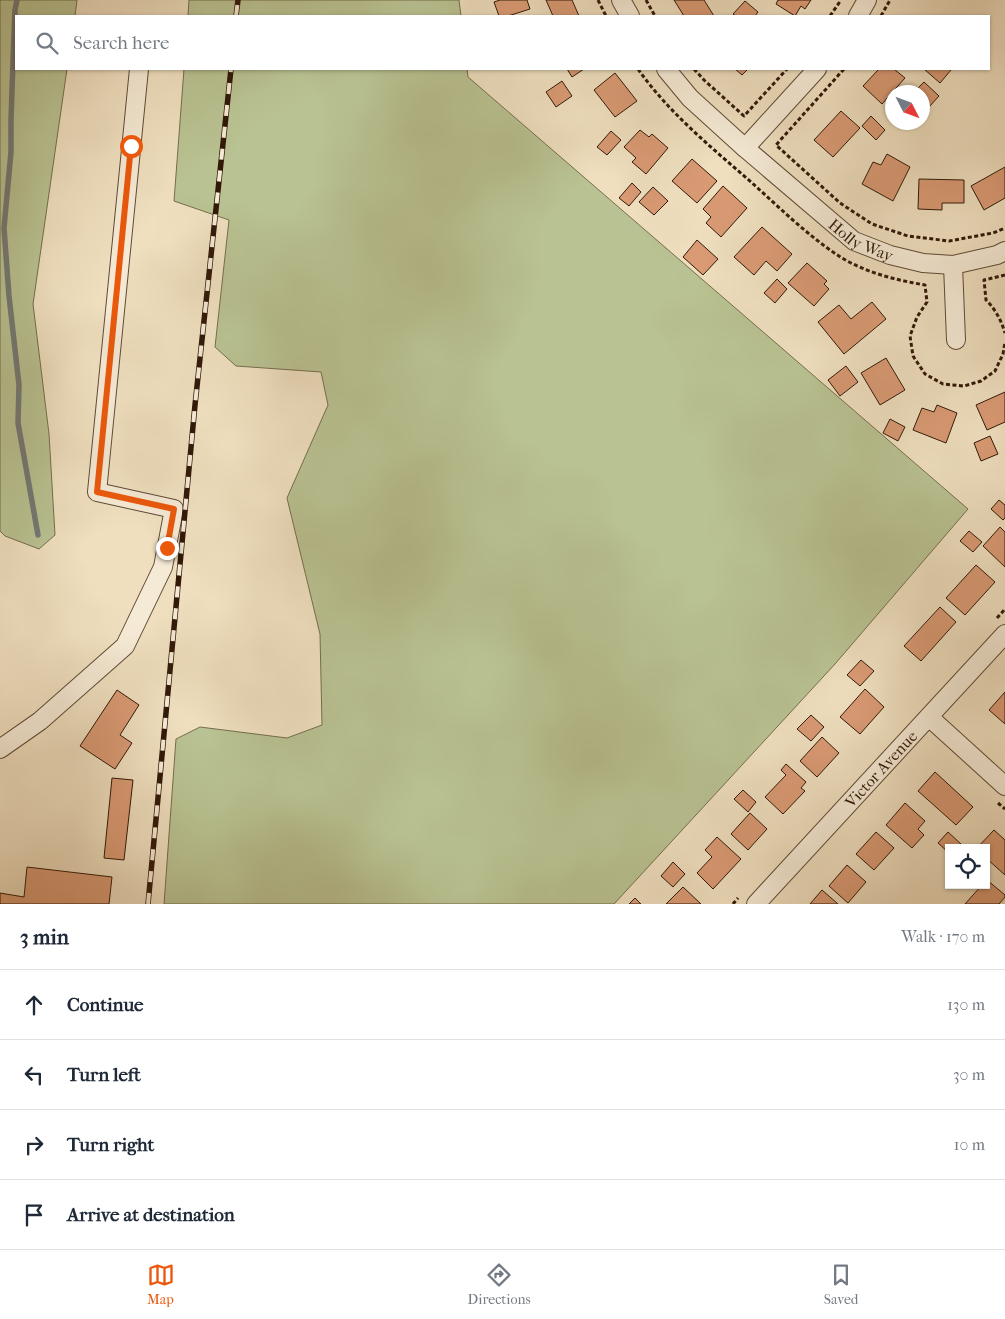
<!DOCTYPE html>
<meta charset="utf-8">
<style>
body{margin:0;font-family:"IM FELL French Canon",serif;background:#f2f2f3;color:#1f2937}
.controls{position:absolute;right:15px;bottom:15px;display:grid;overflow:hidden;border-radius:0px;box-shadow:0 1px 4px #0004}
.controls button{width:45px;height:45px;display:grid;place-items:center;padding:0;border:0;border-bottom:1px solid #e0e1e3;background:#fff;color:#1f2937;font:25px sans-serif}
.compass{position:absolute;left:885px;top:85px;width:45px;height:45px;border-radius:50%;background:#fff;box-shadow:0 1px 4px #0004;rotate:132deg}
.stop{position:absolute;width:15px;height:15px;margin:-11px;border:4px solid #ea580c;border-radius:50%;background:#fff}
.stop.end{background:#ea580c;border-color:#fff;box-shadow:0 1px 5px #0008}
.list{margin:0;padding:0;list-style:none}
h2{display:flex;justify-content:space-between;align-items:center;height:65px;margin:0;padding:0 20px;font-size:21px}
h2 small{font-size:16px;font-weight:400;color:#747a83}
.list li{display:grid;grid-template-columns:32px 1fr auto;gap:15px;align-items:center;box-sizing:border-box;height:70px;padding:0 20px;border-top:1px solid #e0e1e3}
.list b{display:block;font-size:19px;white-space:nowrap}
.list em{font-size:16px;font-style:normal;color:#747a83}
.icon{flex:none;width:28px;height:28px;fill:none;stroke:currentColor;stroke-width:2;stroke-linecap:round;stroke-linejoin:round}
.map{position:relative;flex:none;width:1005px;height:904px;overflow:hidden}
.search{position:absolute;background:#fff;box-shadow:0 1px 4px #0004;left:15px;right:15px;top:15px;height:55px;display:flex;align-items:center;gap:12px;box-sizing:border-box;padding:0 18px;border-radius:0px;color:#747a83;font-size:19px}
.sheet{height:345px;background:#fff}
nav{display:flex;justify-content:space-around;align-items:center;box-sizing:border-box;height:70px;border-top:1px solid #e0e1e3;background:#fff;font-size:14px;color:#747a83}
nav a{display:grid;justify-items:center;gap:2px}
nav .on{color:#ea580c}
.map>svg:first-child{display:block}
</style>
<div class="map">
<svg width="1005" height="904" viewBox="0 0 1005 904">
<rect width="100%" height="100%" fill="#efdfbf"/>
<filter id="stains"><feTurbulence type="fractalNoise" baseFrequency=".004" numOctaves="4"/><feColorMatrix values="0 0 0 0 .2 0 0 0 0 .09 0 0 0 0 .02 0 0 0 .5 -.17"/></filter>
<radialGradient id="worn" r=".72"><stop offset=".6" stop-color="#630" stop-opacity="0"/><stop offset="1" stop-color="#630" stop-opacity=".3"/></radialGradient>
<path fill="#b9c292" stroke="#756d4d" d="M 0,0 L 77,0 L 75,16 L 16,16 L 16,69 L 67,69 L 33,304 L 49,434 L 55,535 L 39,549 L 5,536 L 0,531 Z
M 189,0 L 459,0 L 461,16 L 188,16 Z
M 184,69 L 467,69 L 468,77 L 968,509 L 835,664 L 614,904 L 164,904 L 176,739 L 200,727 L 287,738 L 322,725 L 320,634 L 287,498 L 328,405 L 321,372 L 236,366 L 215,347 L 229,220 L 174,201 Z"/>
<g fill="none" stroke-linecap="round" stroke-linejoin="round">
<path stroke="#737975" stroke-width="5.5" d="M 17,0 L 15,10 L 13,61 L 11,120 L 11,152 L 4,228 L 9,296 L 19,385 L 18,423 L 38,535"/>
</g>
<path fill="#d99a74" stroke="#311808" d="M 500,0 L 527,0 L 530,9 L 508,16 L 499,16 L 494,2 Z
M 546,0 L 572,0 L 579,16 L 553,16 Z
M 674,0 L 704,0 L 714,16 L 684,16 Z
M 778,0 L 811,0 L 805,9 L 801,6 L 795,16 L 776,4 Z
M 745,1 L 758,12 L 755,16 L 736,16 L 733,14 Z
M 567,69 L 584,69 L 572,77 Z
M 735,69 L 748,69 L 742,75 Z
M 879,69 L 894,69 L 905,78 L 882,104 L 863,86 Z
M 924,69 L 950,69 L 951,70 L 940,83 Z
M 615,73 L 637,101 L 615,117 L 594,90 Z
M 562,81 L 572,96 L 556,107 L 546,92 Z
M 924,82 L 939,96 L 929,107 L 922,101 L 922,92 L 914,92 Z
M 841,111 L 860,128 L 833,157 L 814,140 Z
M 871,116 L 885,130 L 876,140 L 862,126 Z
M 640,130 L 649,137 L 652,134 L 668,148 L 646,174 L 632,162 L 636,158 L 624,147 Z
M 611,131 L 621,140 L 607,155 L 597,147 Z
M 887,154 L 910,167 L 893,201 L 862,184 L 873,162 L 881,165 Z
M 692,159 L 717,181 L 697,203 L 672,181 Z
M 1005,167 L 1005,198 L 984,210 L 971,186 Z
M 919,179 L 964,180 L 964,203 L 942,203 L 942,210 L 918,209 Z
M 632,183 L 641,192 L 629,206 L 619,198 Z
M 723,186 L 747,208 L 721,237 L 706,223 L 711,217 L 703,209 Z
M 653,187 L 668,201 L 654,215 L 639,202 Z
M 762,227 L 792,254 L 777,271 L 766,261 L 754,275 L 734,257 Z
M 697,240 L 718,259 L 703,275 L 683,257 Z
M 807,263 L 827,281 L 824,284 L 829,289 L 814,306 L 788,283 Z
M 777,279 L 787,289 L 775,303 L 764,293 Z
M 872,302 L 886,319 L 844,354 L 818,322 L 839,305 L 851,319 Z
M 886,358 L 905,390 L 880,405 L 861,373 Z
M 846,366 L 858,382 L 840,396 L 828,380 Z
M 1005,392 L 1005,422 L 987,430 L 976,405 Z
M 937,405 L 957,413 L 946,443 L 913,430 L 922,408 L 934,412 Z
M 890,419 L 905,427 L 898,441 L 883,433 Z
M 990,436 L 998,454 L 981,461 L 974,443 Z
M 999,500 L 1005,505 L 1005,518 L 1003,520 L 991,509 Z
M 1000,527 L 1005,532 L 1005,567 L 983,546 Z
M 969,531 L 982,542 L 973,552 L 960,541 Z
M 976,565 L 995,582 L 965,615 L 946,598 Z
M 940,607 L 956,622 L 921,661 L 904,646 Z
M 861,660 L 874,671 L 860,686 L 847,675 Z
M 865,689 L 884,707 L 860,734 L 840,717 Z
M 117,690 L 139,705 L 120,735 L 132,743 L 115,769 L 80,746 Z
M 1005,692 L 1005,724 L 989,710 Z
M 811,715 L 824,727 L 811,741 L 797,729 Z
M 822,737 L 839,753 L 817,777 L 800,761 Z
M 786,764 L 806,782 L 801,788 L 805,791 L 783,814 L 765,797 L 786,775 L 781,770 Z
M 935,772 L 973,807 L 956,825 L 918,791 Z
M 112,778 L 133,780 L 124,860 L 104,858 Z
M 743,790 L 756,802 L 748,812 L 734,799 Z
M 905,803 L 925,821 L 918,829 L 924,835 L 912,848 L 886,825 Z
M 750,813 L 767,829 L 748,850 L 731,834 Z
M 994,830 L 1005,840 L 1005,875 L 986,858 L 986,848 L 977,848 Z
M 876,832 L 894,848 L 874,870 L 856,854 Z
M 948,832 L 961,844 L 958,848 L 949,848 L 949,853 L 938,843 Z
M 717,837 L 741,859 L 713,889 L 697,873 L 712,857 L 705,850 Z
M 673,862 L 685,874 L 673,887 L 661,876 Z
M 847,865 L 866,882 L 848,903 L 829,886 Z
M 27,867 L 112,877 L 109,904 L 0,904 L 0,893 L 24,897 Z
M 987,880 L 1005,895 L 1005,897 L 999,904 L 965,904 L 982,885 L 986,885 Z
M 683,887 L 701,904 L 666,904 Z
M 822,890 L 838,904 L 810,904 Z
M 635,898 L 641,904 L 629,904 Z"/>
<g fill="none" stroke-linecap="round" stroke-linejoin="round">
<defs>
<g id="minor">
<path d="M 621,0 L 630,16"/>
<path d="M 858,16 L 867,0"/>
<path id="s1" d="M 666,69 L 690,98 L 745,148 L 854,241 L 890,255 L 923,263 L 953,265 L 997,255 L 1005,251"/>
<path d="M 745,148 L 817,69"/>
<path d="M 953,265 L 956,340"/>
<path d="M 929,717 L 1005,786"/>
<path d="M 0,749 L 40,721 L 125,646 L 163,567 L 174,509 L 97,492 L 139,69"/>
<path id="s2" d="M 756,904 L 1005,634"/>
</g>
</defs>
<use href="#minor" stroke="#604a36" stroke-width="20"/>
<path stroke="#311808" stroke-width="3" stroke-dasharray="4 2.5" stroke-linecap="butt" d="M 598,0 L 606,16
M 646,0 L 655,16
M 830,16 L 841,0
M 881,16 L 890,0
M 638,69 C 669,113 711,147 751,182 C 780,208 809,237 842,258 C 867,273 896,280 925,285 L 927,302 L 917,317 L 910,336 L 913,356 L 925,374 L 943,384 L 964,386 L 981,381 L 995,371 L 1003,354 L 1005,342
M 694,69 L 704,80 L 744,116 L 787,69
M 844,69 L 776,145 L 840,203 L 872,224 L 908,236 L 949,241 L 993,233 L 1005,228
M 1005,275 L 984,280 L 986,300 C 996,310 1001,320 1005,333
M 997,618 L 1005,609
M 998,803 L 1005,809
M 733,904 L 738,898"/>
<use href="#minor" stroke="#f5ead5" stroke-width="18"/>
<defs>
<path id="rail" d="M 236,16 L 238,0
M 148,904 L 195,405 L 231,69"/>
</defs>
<use href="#rail" stroke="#311808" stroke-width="5.5"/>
<use href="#rail" stroke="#f5ead5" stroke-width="4" stroke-dasharray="11" stroke-linecap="butt"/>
</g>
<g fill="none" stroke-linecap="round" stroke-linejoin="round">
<path stroke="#ea580c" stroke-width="6" d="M 131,146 L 97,492 L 174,509 L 167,548"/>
</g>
<g text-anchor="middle" stroke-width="4" stroke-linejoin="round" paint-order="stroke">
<g font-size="16" fill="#311808" stroke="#f5ead5">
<text dy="6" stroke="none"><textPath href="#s1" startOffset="261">Holly Way</textPath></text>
<text dy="6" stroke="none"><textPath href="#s2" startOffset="184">Victor Avenue</textPath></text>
</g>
</g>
<rect width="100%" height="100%" filter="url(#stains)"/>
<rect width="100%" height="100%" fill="url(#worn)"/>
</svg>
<div class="controls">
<button><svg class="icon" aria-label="locate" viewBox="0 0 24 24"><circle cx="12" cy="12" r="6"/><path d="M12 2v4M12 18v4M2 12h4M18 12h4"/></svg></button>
</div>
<svg class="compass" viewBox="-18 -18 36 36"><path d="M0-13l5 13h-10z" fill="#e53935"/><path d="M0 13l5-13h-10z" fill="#747a83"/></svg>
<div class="stop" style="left:131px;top:146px"></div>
<div class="stop end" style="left:167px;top:548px"></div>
<div class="search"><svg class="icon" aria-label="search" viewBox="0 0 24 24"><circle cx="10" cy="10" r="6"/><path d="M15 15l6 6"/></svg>Search here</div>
</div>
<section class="sheet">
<h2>3 min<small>Walk · 170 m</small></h2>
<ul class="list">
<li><svg class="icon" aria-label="ahead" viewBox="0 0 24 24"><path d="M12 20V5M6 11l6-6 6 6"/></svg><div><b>Continue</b></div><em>130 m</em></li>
<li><svg class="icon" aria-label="left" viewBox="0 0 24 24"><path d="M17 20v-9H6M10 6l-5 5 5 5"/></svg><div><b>Turn left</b></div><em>30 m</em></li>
<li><svg class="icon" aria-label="right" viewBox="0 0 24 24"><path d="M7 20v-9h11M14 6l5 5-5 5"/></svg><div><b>Turn right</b></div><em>10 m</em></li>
<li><svg class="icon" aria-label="arrive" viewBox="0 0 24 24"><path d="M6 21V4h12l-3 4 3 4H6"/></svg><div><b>Arrive at destination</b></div></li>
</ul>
</section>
<nav>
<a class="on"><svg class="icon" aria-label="map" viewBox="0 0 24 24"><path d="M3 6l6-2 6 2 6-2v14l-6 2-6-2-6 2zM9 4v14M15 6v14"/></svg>Map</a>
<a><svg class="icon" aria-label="directions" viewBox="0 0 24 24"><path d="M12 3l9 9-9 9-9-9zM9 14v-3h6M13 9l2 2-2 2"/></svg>Directions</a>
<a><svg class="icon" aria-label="saved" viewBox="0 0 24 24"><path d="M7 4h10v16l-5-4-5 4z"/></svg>Saved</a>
</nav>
